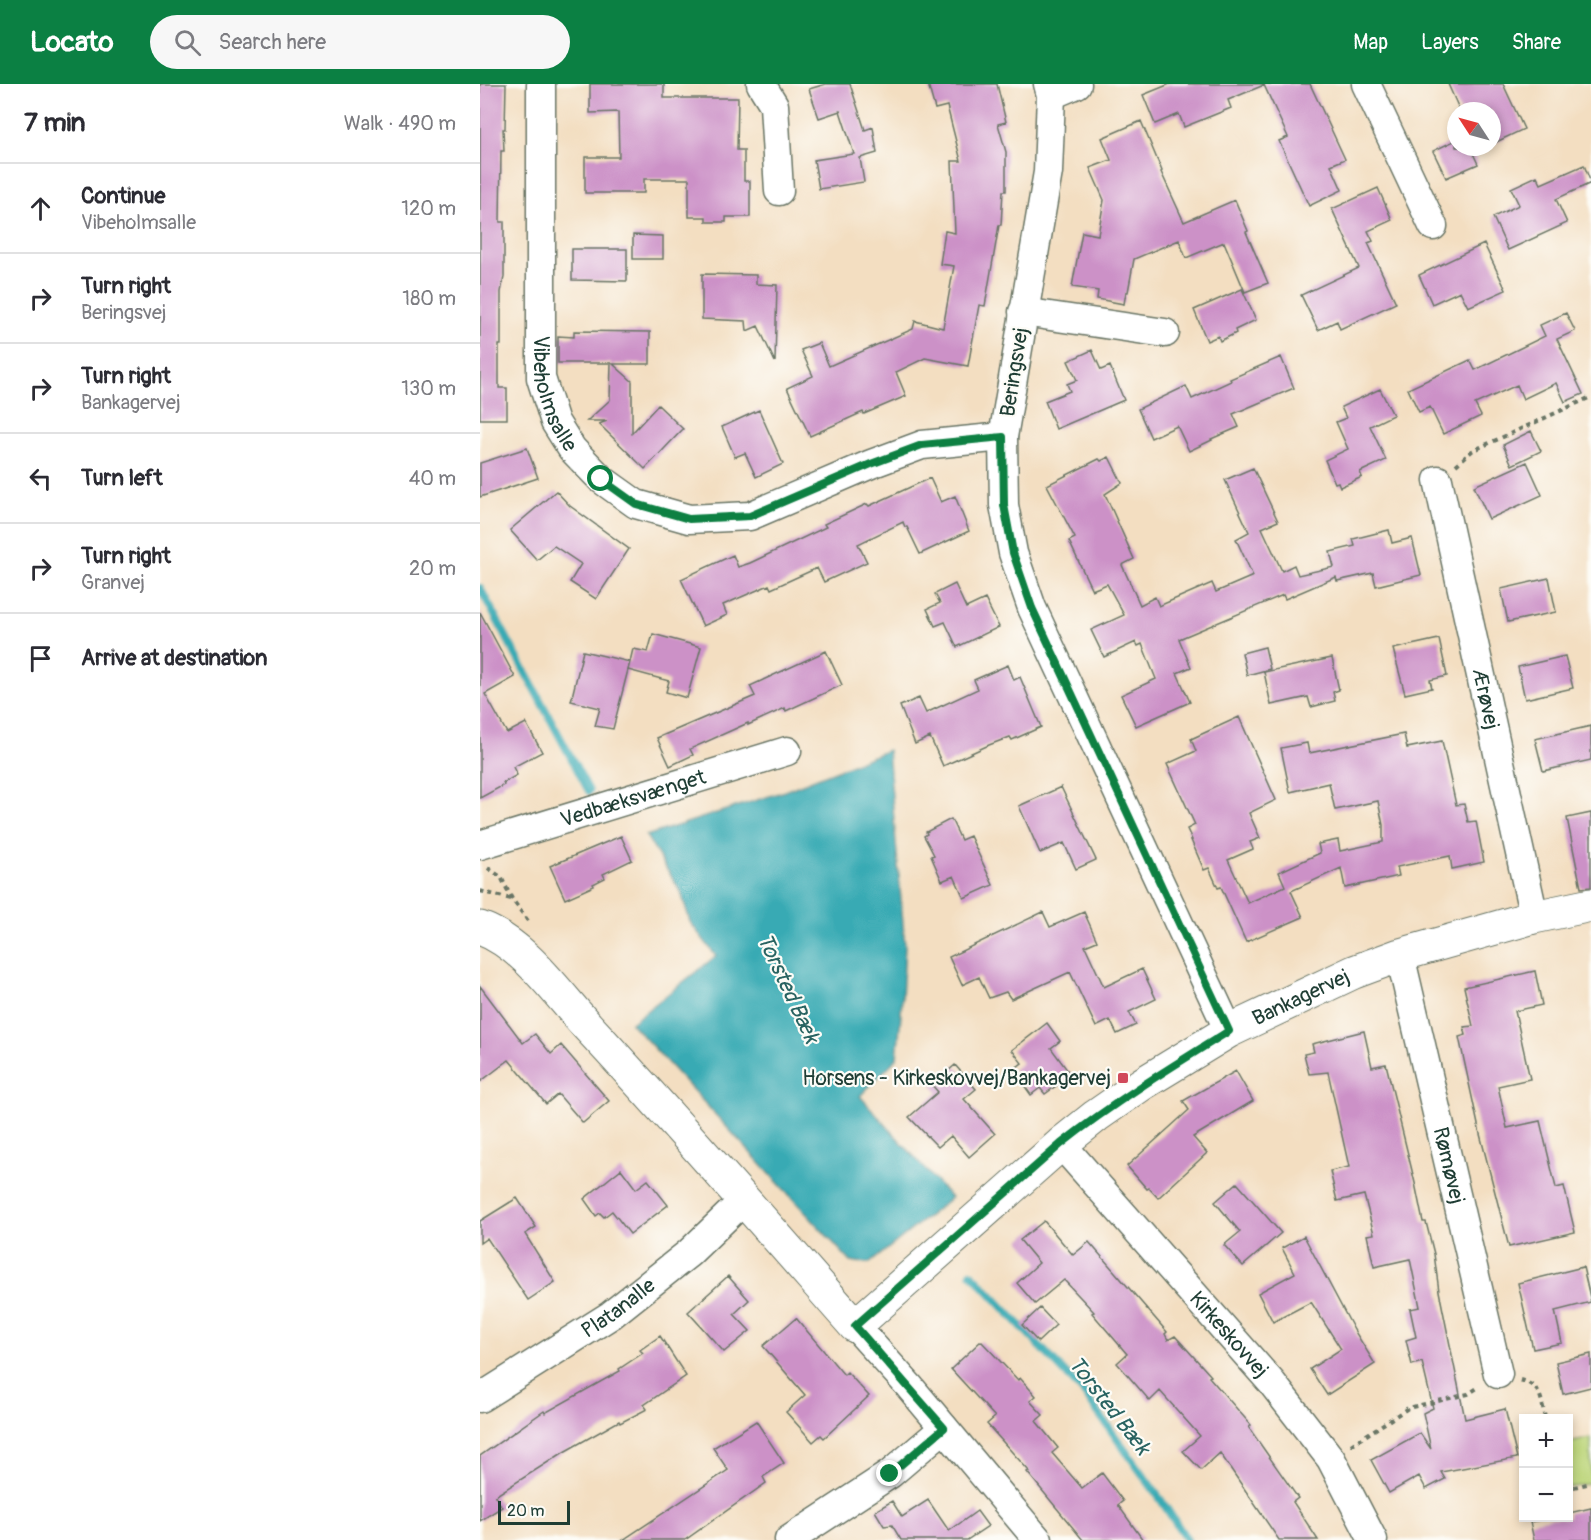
<!DOCTYPE html>
<meta charset="utf-8">
<style>
body{margin:0;font-family:Pangolin,sans-serif;background:#f7f7f7;color:#2b2b33}
.controls{position:absolute;right:18px;bottom:18px;display:grid;overflow:hidden;border-radius:0px;box-shadow:0 3px 9px #0003}
.controls button{width:54px;height:54px;display:grid;place-items:center;padding:0;border:0;border-bottom:2px solid #e1e1e2;background:#fff;color:#2b2b33;font:30px sans-serif}
.compass{position:absolute;left:967px;top:18px;width:54px;height:54px;border-radius:50%;background:#fff;box-shadow:0 3px 9px #0003;rotate:306deg}
.scale{position:absolute;left:18px;bottom:15px;width:72px;box-sizing:border-box;padding-left:6px;border:3px solid #1f3d34;border-top:0;font-size:16px;line-height:21px;white-space:nowrap;color:#1f3d34;-webkit-text-stroke:4px #fdfcf7;paint-order:stroke}
.stop{position:absolute;width:18px;height:18px;margin:-14px;border:4px solid #0b8043;border-radius:50%;background:#fff}
.stop.end{background:#0b8043;border-color:#fff;box-shadow:0 2px 6px #0008}
.list{margin:0;padding:0;list-style:none}
h2{display:flex;justify-content:space-between;align-items:center;height:78px;margin:0;padding:0 24px;font-size:26px}
h2 small{font-size:20px;font-weight:400;color:#7c7c81}
.list li{display:grid;grid-template-columns:39px 1fr auto;gap:18px;align-items:center;box-sizing:border-box;height:90px;padding:0 24px;border-top:2px solid #e1e1e2}
.list b{display:block;font-size:22px;white-space:nowrap}
.list p{margin:0;font-size:20px;white-space:nowrap;color:#7c7c81}
.list em{font-size:20px;font-style:normal;color:#7c7c81}
.icon{flex:none;width:33px;height:33px;fill:none;stroke:currentColor;stroke-width:2;stroke-linecap:round;stroke-linejoin:round}
.map{position:relative;flex:none;width:1111px;height:1456px;overflow:hidden}
header{display:flex;align-items:center;gap:36px;box-sizing:border-box;height:84px;padding:0 30px;background:#0b8043;color:#fff}
header strong{font-size:28px}
nav{display:flex;gap:33px;margin-inline-start:auto;font-size:21px}
.search{width:420px;height:54px;background:#f7f7f7;display:flex;align-items:center;gap:15px;box-sizing:border-box;padding:0 21px;border-radius:33px;color:#7c7c81;font-size:22px}
main{display:flex}
aside{flex:1;background:#fff}
.map>svg:first-child{display:block}
</style>
<header>
<strong>Locato</strong>
<div class="search"><svg class="icon" aria-label="search" viewBox="0 0 24 24"><circle cx="10" cy="10" r="6"/><path d="M15 15l6 6"/></svg>Search here</div>
<nav><a>Map</a><a>Layers</a><a>Share</a></nav>
</header>
<main>
<aside>
<h2>7 min<small>Walk · 490 m</small></h2>
<ul class="list">
<li><svg class="icon" aria-label="ahead" viewBox="0 0 24 24"><path d="M12 20V5M6 11l6-6 6 6"/></svg><div><b>Continue</b><p>Vibeholmsalle</p></div><em>120 m</em></li>
<li><svg class="icon" aria-label="right" viewBox="0 0 24 24"><path d="M7 20v-9h11M14 6l5 5-5 5"/></svg><div><b>Turn right</b><p>Beringsvej</p></div><em>180 m</em></li>
<li><svg class="icon" aria-label="right" viewBox="0 0 24 24"><path d="M7 20v-9h11M14 6l5 5-5 5"/></svg><div><b>Turn right</b><p>Bankagervej</p></div><em>130 m</em></li>
<li><svg class="icon" aria-label="left" viewBox="0 0 24 24"><path d="M17 20v-9H6M10 6l-5 5 5 5"/></svg><div><b>Turn left</b></div><em>40 m</em></li>
<li><svg class="icon" aria-label="right" viewBox="0 0 24 24"><path d="M7 20v-9h11M14 6l5 5-5 5"/></svg><div><b>Turn right</b><p>Granvej</p></div><em>20 m</em></li>
<li><svg class="icon" aria-label="arrive" viewBox="0 0 24 24"><path d="M6 21V4h12l-3 4 3 4H6"/></svg><div><b>Arrive at destination</b></div></li>
</ul>
</aside>
<div class="map">
<svg width="1111" height="1456" viewBox="0 0 1111 1456">
<rect width="100%" height="100%" fill="#fdfcf7"/>
<filter id="ink" filterUnits="userSpaceOnUse"><feTurbulence type="fractalNoise" baseFrequency=".0167" numOctaves="2"/><feDisplacementMap in="SourceGraphic" scale="12" xChannelSelector="R" yChannelSelector="G"/><feConvolveMatrix kernelMatrix="1 2 1 2 8 2 1 2 1" color-interpolation-filters="sRGB"/></filter>
<filter id="wash" filterUnits="userSpaceOnUse"><feTurbulence type="fractalNoise" baseFrequency=".008" numOctaves="4" result="noise"/><feDisplacementMap in="SourceGraphic" scale="24" xChannelSelector="R" yChannelSelector="G"/><feGaussianBlur stdDeviation="1.35" result="paint"/><feColorMatrix in="noise" values="0 0 0 0 0 0 0 0 0 0 0 0 0 0 0 0 0 1.4 0 .05"/><feComposite in="paint" operator="in"/></filter>
<g filter="url(#wash)">
<rect width="100%" height="100%" fill="#f3dec1"/>
<path fill="#bdd67b" stroke="#6e8a58" stroke-width="1.5" d="M 1111,1354 L 1111,1399 L 1090,1404 L 1088,1400 L 1089,1359 Z"/>
<path fill="#39aab4" stroke="#2c7474" stroke-width="1.5" d="M 408,666 L 425,862 L 421,931 L 417,974 L 380,1012 L 471,1114 L 390,1179 L 371,1178 L 151,939 L 236,872 L 210,838 L 201,808 L 166,752 L 302,708 Z"/>
<g fill="none" stroke-linecap="round" stroke-linejoin="round">
<path stroke="#39aab4" stroke-width="8" d="M 0,504 L 109,707
M 491,1189 L 604,1309 L 681,1416 L 707,1456"/>
</g>
<g id="blocks">
<path fill="#cc91c7" d="M 0,0 L 26,0 L 25,45 L 23,45 L 24,67 L 21,67 L 20,138 L 24,138 L 24,193 L 21,208 L 21,261 L 19,261 L 19,304 L 27,304 L 27,335 L 0,335 Z
M 110,0 L 184,0 L 184,14 L 258,14 L 257,66 L 264,66 L 264,97 L 270,97 L 270,133 L 246,133 L 246,138 L 226,138 L 226,133 L 209,133 L 209,95 L 164,95 L 164,109 L 105,109 L 105,73 L 139,73 L 138,28 L 110,29 Z
M 346,0 L 370,0 L 385,46 L 393,43 L 397,69 L 380,74 L 384,98 L 339,105 L 334,76 L 374,70 L 360,27 L 339,34 L 329,5 Z
M 448,0 L 517,0 L 526,38 L 518,40 L 526,68 L 526,107 L 523,107 L 521,141 L 519,141 L 505,222 L 499,221 L 488,282 L 445,274 L 416,288 L 426,312 L 384,330 L 383,328 L 330,352 L 307,304 L 333,292 L 321,266 L 339,259 L 349,282 L 433,245 L 435,237 L 463,244 L 474,182 L 460,180 L 465,147 L 475,149 L 472,77 L 481,77 L 467,22 L 455,25 Z
M 690,0 L 830,0 L 865,75 L 851,81 L 862,106 L 829,122 L 799,57 L 808,53 L 784,1 L 748,16 L 751,24 L 704,43 L 699,30 L 675,40 L 663,11 Z
M 968,0 L 1023,0 L 1044,45 L 1012,60 L 1012,27 L 980,27 Z
M 661,37 L 682,87 L 681,88 L 704,138 L 755,116 L 768,147 L 766,148 L 788,199 L 765,208 L 744,158 L 706,174 L 699,156 L 654,175 L 648,208 L 646,208 L 644,220 L 617,215 L 618,207 L 592,203 L 602,148 L 618,151 L 624,116 L 610,84 L 631,76 L 622,54 Z
M 976,56 L 976,63 L 990,63 L 998,80 L 966,94 L 953,67 Z
M 1104,81 L 1111,99 L 1076,115 L 1087,139 L 1028,166 L 1013,133 L 1039,121 L 1031,104 L 1057,92 L 1061,100 Z
M 898,104 L 912,136 L 888,147 L 893,157 L 888,159 L 916,219 L 860,245 L 857,237 L 838,246 L 821,211 L 879,184 L 852,125 Z
M 153,151 L 183,152 L 183,175 L 153,175 Z
M 1004,160 L 1026,206 L 988,223 L 980,207 L 952,220 L 939,191 Z
M 92,165 L 147,165 L 147,197 L 92,196 Z
M 222,190 L 276,191 L 276,200 L 297,201 L 295,278 L 278,242 L 267,247 L 266,237 L 222,235 Z
M 762,205 L 776,236 L 755,246 L 756,249 L 740,257 L 738,252 L 727,257 L 714,226 Z
M 1086,229 L 1095,247 L 1077,255 L 1103,310 L 1085,318 L 1076,299 L 1043,315 L 1037,301 L 995,320 L 1001,332 L 963,350 L 950,323 L 939,328 L 928,305 L 990,276 L 995,286 L 1065,252 L 1060,241 Z
M 94,247 L 170,248 L 170,280 L 133,280 L 152,297 L 152,349 L 178,321 L 203,345 L 165,385 L 119,340 L 127,337 L 107,337 L 130,316 L 131,279 L 78,279 L 78,252 L 94,253 Z
M 612,266 L 621,286 L 630,282 L 644,316 L 576,345 L 565,317 L 590,307 L 587,300 L 597,296 L 588,277 Z
M 801,273 L 814,304 L 753,330 L 759,343 L 731,355 L 732,356 L 709,367 L 697,342 L 671,354 L 658,325 L 706,302 L 712,315 L 751,297 L 750,295 Z
M 900,305 L 913,331 L 890,342 L 906,376 L 880,388 L 882,393 L 860,403 L 858,398 L 855,399 L 845,376 L 868,365 L 856,338 L 866,334 L 861,323 Z
M 279,326 L 303,380 L 276,393 L 265,369 L 255,373 L 242,343 Z
M 1051,347 L 1061,367 L 1032,381 L 1023,361 Z
M 47,364 L 58,394 L 0,413 L 0,379 Z
M 629,373 L 642,399 L 625,410 L 654,475 L 642,481 L 660,521 L 675,513 L 679,522 L 732,499 L 736,508 L 773,492 L 756,455 L 769,448 L 745,396 L 773,384 L 798,437 L 782,444 L 802,487 L 814,481 L 818,491 L 854,483 L 850,468 L 875,462 L 873,455 L 909,446 L 912,459 L 932,454 L 941,491 L 896,502 L 893,489 L 857,497 L 856,493 L 805,515 L 803,511 L 699,555 L 711,583 L 697,589 L 710,618 L 656,642 L 641,611 L 676,595 L 662,560 L 658,562 L 656,558 L 624,573 L 611,546 L 644,531 L 627,500 L 612,506 L 589,457 L 595,454 L 567,401 L 619,375 L 621,377 Z
M 1047,378 L 1062,411 L 1009,435 L 994,402 Z
M 450,394 L 461,418 L 475,412 L 489,447 L 440,470 L 427,443 L 425,443 L 423,438 L 378,460 L 387,478 L 344,498 L 337,484 L 291,505 L 289,501 L 243,521 L 247,531 L 223,542 L 201,495 L 253,471 L 258,483 L 270,479 L 346,443 L 344,440 L 387,420 L 389,422 Z
M 76,407 L 90,422 L 149,465 L 116,515 L 90,498 L 101,480 L 74,462 L 57,476 L 30,446 Z
M 1069,494 L 1076,528 L 1028,538 L 1021,505 Z
M 475,500 L 486,524 L 505,515 L 519,543 L 477,563 L 465,538 L 455,542 L 447,525 L 460,519 L 455,510 Z
M 0,528 L 35,593 L 5,610 L 27,649 L 46,639 L 62,668 L 33,683 L 37,691 L 23,699 L 24,701 L 0,714 Z
M 173,550 L 221,563 L 207,614 L 186,608 L 189,597 L 148,586 L 153,565 L 168,568 Z
M 959,555 L 967,592 L 950,596 L 952,604 L 925,610 L 913,565 Z
M 785,563 L 790,585 L 767,591 L 762,569 Z
M 103,567 L 150,578 L 133,645 L 115,642 L 120,624 L 91,617 Z
M 346,567 L 362,601 L 306,627 L 305,624 L 268,641 L 268,639 L 210,665 L 213,671 L 190,682 L 177,654 L 275,612 L 270,602 Z
M 1085,572 L 1093,604 L 1045,615 L 1038,583 Z
M 852,574 L 859,606 L 853,608 L 855,617 L 831,623 L 828,613 L 791,621 L 784,588 Z
M 528,581 L 534,596 L 540,593 L 561,643 L 532,656 L 530,653 L 509,661 L 463,682 L 450,653 L 435,660 L 420,622 L 439,614 L 446,629 L 498,605 L 494,596 Z
M 759,633 L 796,716 L 769,729 L 780,754 L 770,758 L 773,765 L 748,776 L 768,819 L 805,802 L 799,788 L 840,769 L 838,760 L 858,756 L 860,767 L 903,758 L 903,741 L 898,717 L 855,726 L 849,699 L 810,708 L 801,664 L 827,659 L 829,669 L 924,650 L 927,664 L 962,657 L 976,721 L 984,720 L 988,738 L 996,737 L 1004,778 L 972,785 L 970,772 L 917,783 L 919,792 L 865,804 L 861,784 L 811,807 L 823,833 L 766,858 L 741,803 L 738,804 L 729,784 L 724,786 L 711,756 L 712,756 L 707,745 L 715,741 L 687,680 L 716,667 L 711,655 Z
M 1111,642 L 1111,676 L 1063,687 L 1055,655 Z
M 581,703 L 616,776 L 596,785 L 584,759 L 560,769 L 539,722 Z
M 1111,729 L 1111,803 L 1101,804 L 1087,734 Z
M 471,735 L 481,756 L 490,752 L 513,801 L 484,814 L 474,792 L 462,797 L 451,772 L 454,771 L 444,752 L 447,750 L 446,748 Z
M 141,752 L 152,776 L 123,790 L 125,794 L 113,800 L 114,802 L 85,815 L 70,782 Z
M 563,828 L 570,843 L 604,828 L 617,857 L 605,862 L 624,903 L 662,885 L 676,915 L 649,928 L 656,941 L 637,950 L 630,936 L 616,943 L 590,888 L 531,915 L 526,908 L 509,914 L 499,893 L 482,901 L 469,873 Z
M 1055,887 L 1062,921 L 1035,927 L 1050,995 L 1018,1002 L 1027,1044 L 1060,1037 L 1076,1104 L 1084,1102 L 1095,1148 L 1029,1163 L 1000,1050 L 979,953 L 986,951 L 984,943 L 993,942 L 984,903 Z
M 0,902 L 43,959 L 55,950 L 71,970 L 81,961 L 129,1017 L 103,1039 L 78,1010 L 66,1020 L 29,976 L 0,998 Z
M 567,939 L 580,957 L 571,964 L 591,991 L 565,1010 L 560,1004 L 551,1011 L 533,986 L 542,979 L 532,966 Z
M 884,947 L 892,983 L 906,980 L 935,1099 L 943,1138 L 946,1138 L 954,1170 L 959,1207 L 985,1335 L 1025,1325 L 1037,1374 L 961,1388 L 965,1395 L 946,1405 L 939,1392 L 909,1409 L 891,1376 L 940,1349 L 951,1365 L 943,1329 L 953,1324 L 942,1278 L 932,1281 L 926,1256 L 936,1253 L 930,1225 L 940,1223 L 930,1175 L 894,1183 L 887,1151 L 894,1150 L 884,1111 L 857,1117 L 850,1087 L 869,1083 L 848,988 L 829,990 L 824,970 L 834,968 L 832,960 Z
M 475,981 L 496,1005 L 484,1015 L 515,1050 L 489,1073 L 471,1052 L 458,1063 L 429,1033 L 458,1008 L 452,1001 Z
M 756,987 L 773,1017 L 713,1053 L 727,1069 L 678,1114 L 669,1104 L 667,1105 L 647,1082 L 709,1026 L 703,1017 Z
M 141,1085 L 156,1105 L 168,1096 L 188,1121 L 150,1150 L 132,1127 L 124,1133 L 120,1129 L 116,1132 L 104,1115 Z
M 757,1099 L 801,1149 L 763,1182 L 744,1161 L 760,1148 L 735,1118 Z
M 37,1114 L 56,1143 L 45,1150 L 75,1198 L 48,1216 L 7,1154 L 0,1159 L 0,1137 Z
M 564,1137 L 593,1171 L 609,1158 L 687,1248 L 685,1250 L 688,1256 L 695,1252 L 731,1292 L 729,1293 L 771,1341 L 769,1344 L 818,1414 L 813,1418 L 838,1456 L 799,1456 L 740,1369 L 721,1386 L 703,1367 L 720,1352 L 680,1307 L 670,1317 L 637,1279 L 647,1270 L 612,1229 L 614,1228 L 584,1196 L 555,1220 L 537,1199 L 559,1179 L 540,1156 Z
M 824,1152 L 874,1246 L 895,1280 L 847,1311 L 830,1285 L 861,1265 L 831,1218 L 793,1238 L 778,1209 L 815,1189 L 802,1164 Z
M 1103,1183 L 1111,1218 L 1075,1227 L 1082,1259 L 1053,1265 L 1038,1199 Z
M 248,1192 L 269,1216 L 254,1230 L 270,1247 L 244,1268 L 208,1228 Z
M 560,1224 L 576,1241 L 558,1258 L 542,1241 Z
M 316,1234 L 364,1291 L 367,1288 L 389,1312 L 344,1354 L 341,1351 L 333,1358 L 306,1328 L 325,1311 L 283,1262 Z
M 180,1252 L 206,1292 L 164,1321 L 167,1325 L 140,1339 L 139,1337 L 84,1368 L 15,1412 L 22,1423 L 0,1437 L 0,1372 L 64,1327 L 65,1329 L 140,1287 L 139,1285 L 163,1269 L 160,1266 Z
M 501,1257 L 538,1296 L 540,1294 L 556,1312 L 550,1317 L 563,1331 L 556,1337 L 578,1364 L 572,1369 L 602,1404 L 622,1389 L 643,1417 L 638,1421 L 663,1456 L 603,1456 L 547,1388 L 549,1387 L 507,1340 L 515,1333 L 471,1285 Z
M 1111,1270 L 1111,1303 L 1083,1310 L 1076,1278 Z
M 276,1337 L 304,1379 L 283,1393 L 286,1399 L 205,1456 L 143,1456 L 248,1386 L 233,1364 Z
M 448,1416 L 469,1447 L 497,1427 L 508,1442 L 487,1456 L 421,1456 L 412,1441 L 404,1442 L 395,1427 L 412,1417 L 422,1433 Z
M 1111,1424 L 1111,1456 L 1054,1456 L 1050,1438 L 1071,1434 L 1089,1434 L 1089,1429 Z"/>
</g>
</g>
<g filter="url(#ink)">
<use href="#blocks" fill-opacity="0" stroke="#697565" stroke-width="1.5"/>
<g fill="none" stroke-linecap="round" stroke-linejoin="round">
<defs>
<g id="street">
<path id="s1" d="M 61,0 L 61,294 L 75,338 L 92,365 L 121,395 L 156,420 L 209,435 L 270,432 L 391,380 L 442,361 L 523,353"/>
<path d="M 281,0 L 294,21 L 299,107"/>
<path d="M 568,0 L 571,11 L 568,88 L 523,353 L 524,421 L 533,469 L 552,524 L 749,947"/>
<path d="M 886,0 L 953,142"/>
<path d="M 571,11 L 597,0"/>
<path d="M 543,228 L 685,249"/>
<path id="s2" d="M 958,396 L 1054,833"/>
<path id="s3" d="M 0,761 L 307,667"/>
<path id="s4" d="M 920,871 L 1018,1290"/>
<path id="s5" d="M 581,1060 L 792,1299 L 851,1375 L 893,1456"/>
<path d="M 375,1242 L 429,1302 L 558,1456"/>
<path id="s6" d="M 0,1314 L 131,1231 L 209,1169 L 264,1116"/>
<path d="M 309,1456 L 410,1390 L 464,1344"/>
</g>
<g id="secondary">
<path id="s7" d="M 0,844 C 46,861 77,910 110,945 C 200,1042 287,1142 375,1242 L 581,1060 L 616,1032 L 662,1000 L 749,947 L 874,888 L 920,871 L 1054,833 L 1111,821"/>
</g>
</defs>
<use href="#street" stroke="#697565" stroke-width="31"/>
<use href="#secondary" stroke="#697565" stroke-width="35"/>
<path stroke="#697565" stroke-width="4" stroke-dasharray="4.5 4.5" stroke-linecap="butt" d="M 976,381 L 992,367 L 1111,313
M 8,784 L 21,793 L 32,815 L 48,837
M 0,807 L 31,815
M 1040,1296 C 1062,1302 1061,1315 1065,1334
M 871,1361 L 928,1324 L 988,1310 L 999,1303
M 1088,1399 L 1090,1404 L 1111,1399"/>
<use href="#street" stroke="#fff" stroke-width="28"/>
<use href="#secondary" stroke="#fff" stroke-width="33"/>
</g>
</g>
<g fill="none" stroke-linecap="round" stroke-linejoin="round" filter="url(#ink)">
<path stroke="#0b8043" stroke-width="8" d="M 121,395 L 156,420 L 209,435 L 270,432 L 391,380 L 442,361 L 523,353 L 524,421 L 533,469 L 552,524 L 749,947 C 691,983 634,1018 581,1060 L 375,1242 L 464,1344 L 410,1390"/>
</g>
<rect fill="#d1495b" stroke="#fdfcf7" stroke-width="2" x="637" y="988" width="12" height="12" rx="3"/>
<g text-anchor="middle" stroke-width="4.5" stroke-linejoin="round" paint-order="stroke">
<g font-size="21" fill="#1f3d34" stroke="#fdfcf7">
<text transform="translate(534 288) rotate(-81)" y="7">Beringsvej</text>
<text dy="7" stroke="none"><textPath href="#s1" startOffset="312">Vibeholmsalle</textPath></text>
<text dy="7" stroke="none"><textPath href="#s2" startOffset="224">Ærøvej</textPath></text>
<text dy="7" stroke="none"><textPath href="#s3" startOffset="160">Vedbæksvænget</textPath></text>
<text dy="7" stroke="none"><textPath href="#s7" startOffset="1106">Bankagervej</textPath></text>
<text dy="7" stroke="none"><textPath href="#s4" startOffset="216">Rømøvej</textPath></text>
<text dy="7" stroke="none"><textPath href="#s6" startOffset="165">Platanalle</textPath></text>
<text dy="7" stroke="none"><textPath href="#s5" startOffset="254">Kirkeskovvej</textPath></text>
</g>
<g font-size="21" fill="#1f3d34" stroke="#fdfcf7" text-anchor="end">
<text x="631" y="1001">Horsens - Kirkeskovvej/Bankagervej</text>
</g>
<g font-size="22" font-style="italic" fill="#286361" stroke="#fdfcf7">
<text transform="translate(309 904) rotate(65)" y="8">Torsted Bæk</text>
<text transform="translate(630 1321) rotate(52)" y="8">Torsted Bæk</text>
</g>
</g>
</svg>
<div class="controls">
<button>+</button>
<button>−</button>
</div>
<svg class="compass" viewBox="-18 -18 36 36"><path d="M0-13l5 13h-10z" fill="#e53935"/><path d="M0 13l5-13h-10z" fill="#7c7c81"/></svg>
<div class="scale">20 m</div>
<div class="stop" style="left:121px;top:395px"></div>
<div class="stop end" style="left:410px;top:1390px"></div>
</div>
</main>
